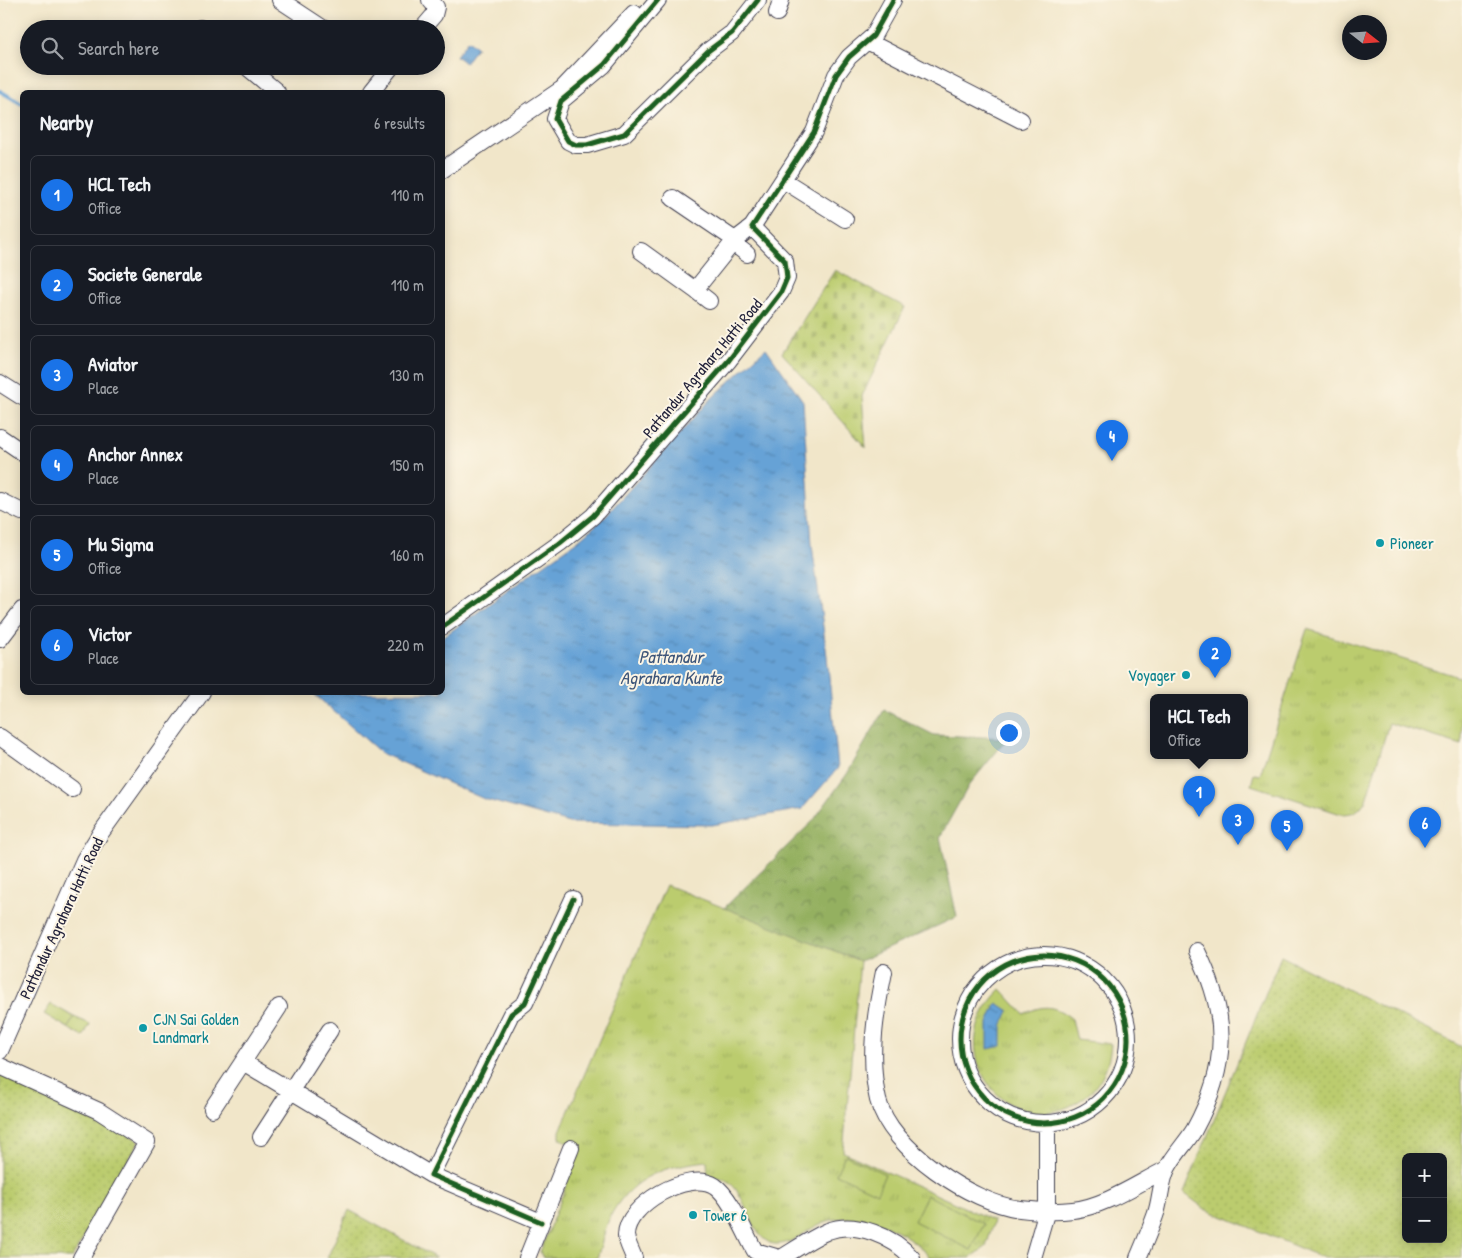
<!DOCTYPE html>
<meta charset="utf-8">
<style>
body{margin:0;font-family:"Patrick Hand",sans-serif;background:#20242c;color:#f1f3f6}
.controls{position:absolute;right:15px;bottom:15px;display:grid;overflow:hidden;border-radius:8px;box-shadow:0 2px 12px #0003}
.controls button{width:45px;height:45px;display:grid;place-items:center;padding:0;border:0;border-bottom:1px solid #363941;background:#171b24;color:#f1f3f6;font:25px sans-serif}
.compass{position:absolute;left:1342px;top:15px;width:45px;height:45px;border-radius:50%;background:#171b24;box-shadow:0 2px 12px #0003;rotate:107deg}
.you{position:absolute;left:1008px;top:732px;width:18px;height:18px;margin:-12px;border:4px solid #fff;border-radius:50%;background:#1a73e8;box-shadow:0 0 0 8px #1a73e833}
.badge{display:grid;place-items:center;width:32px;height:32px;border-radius:50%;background:#1a73e8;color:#fff;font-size:16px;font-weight:700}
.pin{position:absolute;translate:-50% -41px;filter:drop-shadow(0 1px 2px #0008)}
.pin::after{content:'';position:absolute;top:26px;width:18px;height:15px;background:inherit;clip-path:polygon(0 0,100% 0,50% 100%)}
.popup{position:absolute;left:1150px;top:694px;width:98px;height:65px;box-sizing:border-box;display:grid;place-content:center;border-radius:8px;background:#171b24;filter:drop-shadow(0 1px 4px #0005);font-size:16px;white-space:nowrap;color:#9ea1a6}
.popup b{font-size:19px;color:#f1f3f6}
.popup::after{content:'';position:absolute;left:50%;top:100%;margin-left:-10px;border:10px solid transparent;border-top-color:#171b24}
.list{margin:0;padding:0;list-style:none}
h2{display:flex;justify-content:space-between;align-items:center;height:65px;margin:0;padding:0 20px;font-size:21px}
h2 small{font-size:16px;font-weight:400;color:#9ea1a6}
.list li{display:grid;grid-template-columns:32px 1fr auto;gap:15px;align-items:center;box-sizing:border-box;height:80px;margin:0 10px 10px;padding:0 10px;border:1px solid #363941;border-radius:8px}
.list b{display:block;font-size:19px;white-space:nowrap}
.list p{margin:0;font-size:16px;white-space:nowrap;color:#9ea1a6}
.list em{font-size:16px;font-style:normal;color:#9ea1a6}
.icon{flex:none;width:28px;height:28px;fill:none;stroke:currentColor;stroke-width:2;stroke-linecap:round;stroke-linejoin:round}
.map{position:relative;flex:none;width:1462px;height:1258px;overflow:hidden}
.search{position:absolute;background:#171b24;box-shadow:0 2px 12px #0003;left:20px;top:20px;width:425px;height:55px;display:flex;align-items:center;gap:12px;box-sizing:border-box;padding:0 18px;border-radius:28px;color:#9ea1a6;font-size:19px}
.panel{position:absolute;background:#171b24;box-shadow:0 2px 12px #0003;left:20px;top:90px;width:425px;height:605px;border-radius:8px}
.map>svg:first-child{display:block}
</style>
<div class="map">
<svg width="1462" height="1258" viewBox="0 0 1462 1258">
<defs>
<pattern id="grass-dots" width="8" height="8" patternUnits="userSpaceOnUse" patternTransform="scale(1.25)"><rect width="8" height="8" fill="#bbcc6e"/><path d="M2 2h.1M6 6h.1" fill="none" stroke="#a0af60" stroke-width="1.8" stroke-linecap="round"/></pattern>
<pattern id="forest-crowns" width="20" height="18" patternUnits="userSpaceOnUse" patternTransform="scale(1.25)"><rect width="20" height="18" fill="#94b061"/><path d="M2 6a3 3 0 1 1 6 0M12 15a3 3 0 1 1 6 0" fill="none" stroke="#788f51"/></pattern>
<pattern id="cemetery-stones" width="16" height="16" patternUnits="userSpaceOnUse" patternTransform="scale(1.25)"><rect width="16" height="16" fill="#bbcc6e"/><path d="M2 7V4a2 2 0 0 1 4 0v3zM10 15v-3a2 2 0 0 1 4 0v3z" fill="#a0af60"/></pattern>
<pattern id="park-tufts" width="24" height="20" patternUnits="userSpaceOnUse" patternTransform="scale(1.25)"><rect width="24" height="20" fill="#bbcc6e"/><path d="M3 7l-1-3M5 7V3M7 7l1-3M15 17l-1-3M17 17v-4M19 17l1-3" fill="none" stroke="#a0af60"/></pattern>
<pattern id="water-ripples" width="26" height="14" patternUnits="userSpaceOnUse" patternTransform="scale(1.25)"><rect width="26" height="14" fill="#66a2d6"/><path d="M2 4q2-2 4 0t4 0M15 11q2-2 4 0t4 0" fill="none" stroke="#5484af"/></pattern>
</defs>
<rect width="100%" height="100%" fill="#fcf5e5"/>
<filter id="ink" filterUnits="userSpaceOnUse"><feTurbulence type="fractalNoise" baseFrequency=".02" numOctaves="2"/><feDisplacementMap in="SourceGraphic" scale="10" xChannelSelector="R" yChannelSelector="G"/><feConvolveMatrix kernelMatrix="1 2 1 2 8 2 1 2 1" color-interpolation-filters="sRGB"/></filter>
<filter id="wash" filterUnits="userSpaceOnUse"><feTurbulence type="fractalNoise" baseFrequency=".0096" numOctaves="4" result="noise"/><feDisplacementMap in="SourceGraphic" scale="20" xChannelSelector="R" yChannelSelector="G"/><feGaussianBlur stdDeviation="1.12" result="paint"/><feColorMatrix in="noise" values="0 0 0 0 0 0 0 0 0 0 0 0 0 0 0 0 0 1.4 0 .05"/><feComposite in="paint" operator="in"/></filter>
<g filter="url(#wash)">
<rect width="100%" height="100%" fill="#f1e6c9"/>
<path fill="url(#grass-dots)" stroke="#6e7754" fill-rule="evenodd" d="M 1281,956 L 1462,1047 L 1462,1258 L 1324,1258 L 1205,1209 L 1184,1193 ZM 1406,1157 L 1443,1157 L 1443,1239 L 1406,1239 Z
M 0,1073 L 95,1114 L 139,1141 L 72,1258 L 0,1258 Z
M 349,1210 L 436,1258 L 327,1258 Z"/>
<path fill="url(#forest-crowns)" stroke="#5b694e" d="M 884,710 L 934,735 L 1008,738 L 969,785 L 940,837 L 957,917 L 860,961 L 724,908 L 813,821 L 847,774 Z"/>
<path fill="url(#cemetery-stones)" stroke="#6e7754" d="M 835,270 L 905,307 L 862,396 L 866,448 L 782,353 Z"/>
<path fill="url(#park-tufts)" stroke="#6e7754" d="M 1307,629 L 1462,678 L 1462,745 L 1389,723 L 1366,800 C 1359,811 1354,814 1341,814 L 1251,785 L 1254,774 L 1260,775 Z
M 666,885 L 860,961 L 843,1152 L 994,1221 L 986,1247 L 970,1258 L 930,1258 C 908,1229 858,1208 822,1223 C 806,1230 788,1249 770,1243 C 746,1231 749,1192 724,1179 C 720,1177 712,1178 708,1177 L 707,1161 C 666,1166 634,1175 612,1213 C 605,1226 602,1244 597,1258 L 543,1258 L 540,1252 L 580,1150 L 560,1138 L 560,1131 Z
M 1001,989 L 1024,1014 C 1043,1004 1055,1005 1072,1019 L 1077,1040 L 1111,1044 C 1109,1066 1101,1086 1082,1099 C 1012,1148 934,1053 1001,989 Z
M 74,1017 L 90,1024 L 83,1037 L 68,1028 Z"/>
<path fill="#bbcc6e" stroke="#6e7754" d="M 51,1004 L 74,1017 L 68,1028 L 44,1014 Z
M 845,1155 L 885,1174 L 877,1193 L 836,1174 Z
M 927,1195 L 984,1224 L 971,1250 L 914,1221 Z"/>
<path fill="url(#water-ripples)" stroke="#446288" d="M 468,40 L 477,47 L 465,63 L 456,56 Z
M 766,348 L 803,401 L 812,545 L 827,656 L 838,768 L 802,809 L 712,825 L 569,823 L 484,799 L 381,753 L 313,693 L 442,692 L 443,637 L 577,541 L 601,521 L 712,398 Z
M 997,1003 L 1009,1011 L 1002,1026 L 1002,1046 L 988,1049 L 988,1023 Z"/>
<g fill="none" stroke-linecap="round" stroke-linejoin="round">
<path stroke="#66a2d6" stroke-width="4" d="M 0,91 L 22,104"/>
</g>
</g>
<g filter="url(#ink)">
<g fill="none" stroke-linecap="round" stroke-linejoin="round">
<defs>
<path id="minor" d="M 280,0 L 324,29
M 658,0 L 604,65 L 561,101 L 555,119 L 568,141 L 576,145 L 587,145 L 624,134 L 708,51 L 732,33 L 758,0
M 777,13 L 781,0
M 200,28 L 202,29
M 422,29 L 434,15 L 436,7 L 430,0
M 867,41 L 1021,120
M 246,66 L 277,92
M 371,92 L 392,66
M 442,170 L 562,89 L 634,13
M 783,180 L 845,219
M 673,198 L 735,240
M 733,243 L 747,254
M 641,251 L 695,290 L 735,240 L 752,227
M 695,290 L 709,301
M 0,383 L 22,397
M 0,437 L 22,452
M 0,501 L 22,512
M 442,627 L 560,543 L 593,516 L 729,360 L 781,292 L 787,278 L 785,261 L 752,227 L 814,132 L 836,75 L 849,57 L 873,36 L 893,0
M 0,639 L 22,610
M 0,737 L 72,789
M960 1039a84 84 0 1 1 168 0a84 84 0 1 1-168 0Z
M 884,972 C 875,1015 868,1057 878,1100 C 890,1149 972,1203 1020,1209 C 1036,1211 1057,1212 1073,1210 C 1106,1206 1138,1183 1167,1169
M 0,1051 L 84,860 L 100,834 L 202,692
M 243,1062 L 431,1175
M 0,1066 L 99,1111 L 147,1142 L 81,1258
M 212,1109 L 279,1007
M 261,1137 L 330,1030
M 541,1222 L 431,1175 L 511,1014 L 525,1003 L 573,899
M 527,1258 L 571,1148
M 634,1258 C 632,1252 627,1243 626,1236 C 625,1205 689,1169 715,1186 C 731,1197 745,1234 755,1251 L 779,1258
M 781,1258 C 796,1249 812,1238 828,1231 C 855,1220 894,1237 912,1258
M 1033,1258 L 1047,1210 L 1047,1124
M 1138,1258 C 1144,1244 1150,1230 1155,1216 C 1161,1201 1160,1181 1168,1167 C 1175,1154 1186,1143 1194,1130 C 1229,1066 1229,1015 1197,951"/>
</defs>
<use href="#minor" stroke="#413f50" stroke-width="18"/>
<use href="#minor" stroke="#fff" stroke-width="16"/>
<defs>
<path id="cycleway" d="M 658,0 L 604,65 L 561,101 L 555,119 L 568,141 L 576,145 L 587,145 L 624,134 L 708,51 L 732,33 L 758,0
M 442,627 L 560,543 L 593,516 L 729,360 L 781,292 L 787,278 L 785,261 L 752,227 L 814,132 L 836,75 L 849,57 L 873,36 L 893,0
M960 1039a84 84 0 1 1 168 0a84 84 0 1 1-168 0Z
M 541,1222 L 431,1175 L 511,1014 L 525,1003 L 573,899"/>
</defs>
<use href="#cycleway" stroke="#fcf5e5" stroke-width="8"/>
<use href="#cycleway" stroke="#1b5e20" stroke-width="5"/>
</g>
</g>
<g fill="#0f9aa8" stroke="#fcf5e5" stroke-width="2">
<circle cx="1380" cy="543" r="5"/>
<circle cx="1186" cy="675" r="5"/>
<circle cx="143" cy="1028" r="5"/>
<circle cx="693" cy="1215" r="5"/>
</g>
<g text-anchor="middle" stroke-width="4" stroke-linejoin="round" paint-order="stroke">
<g font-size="16" fill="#22223b" stroke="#fcf5e5">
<text transform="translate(702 368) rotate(-50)" y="6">Pattandur Agrahara Hatti Road</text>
<text transform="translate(61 918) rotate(-65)" y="6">Pattandur Agrahara Hatti Road</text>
</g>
<g font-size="16" fill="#0d838f" stroke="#fcf5e5" text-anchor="start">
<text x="1390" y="549">Pioneer</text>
<text x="1176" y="681" text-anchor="end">Voyager</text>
<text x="153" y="1025">CJN Sai Golden<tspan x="153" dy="18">Landmark</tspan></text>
<text x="703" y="1221">Tower 6</text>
</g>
<g font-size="18" font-style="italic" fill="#3d5579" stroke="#fcf5e5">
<text x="671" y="663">Pattandur<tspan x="671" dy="21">Agrahara Kunte</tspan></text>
</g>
</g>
</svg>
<div class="controls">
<button>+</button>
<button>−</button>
</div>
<svg class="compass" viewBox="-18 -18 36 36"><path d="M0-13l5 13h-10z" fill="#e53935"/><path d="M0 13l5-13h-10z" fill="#9ea1a6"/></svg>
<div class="you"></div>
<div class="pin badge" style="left:1199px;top:817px">1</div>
<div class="popup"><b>HCL Tech</b>Office</div>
<div class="pin badge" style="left:1215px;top:678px">2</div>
<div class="pin badge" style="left:1238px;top:845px">3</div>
<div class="pin badge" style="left:1112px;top:461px">4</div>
<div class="pin badge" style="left:1287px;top:851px">5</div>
<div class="pin badge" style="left:1425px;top:848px">6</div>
<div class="search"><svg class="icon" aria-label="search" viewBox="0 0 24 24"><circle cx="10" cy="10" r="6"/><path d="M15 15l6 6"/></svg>Search here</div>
<section class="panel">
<h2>Nearby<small>6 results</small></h2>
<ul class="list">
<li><span class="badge">1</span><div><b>HCL Tech</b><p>Office</p></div><em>110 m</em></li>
<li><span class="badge">2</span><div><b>Societe Generale</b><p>Office</p></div><em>110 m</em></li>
<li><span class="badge">3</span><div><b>Aviator</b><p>Place</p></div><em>130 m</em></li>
<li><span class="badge">4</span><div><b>Anchor Annex</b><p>Place</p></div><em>150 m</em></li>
<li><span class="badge">5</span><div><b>Mu Sigma</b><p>Office</p></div><em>160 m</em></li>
<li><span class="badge">6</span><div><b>Victor</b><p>Place</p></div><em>220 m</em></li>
</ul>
</section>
</div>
